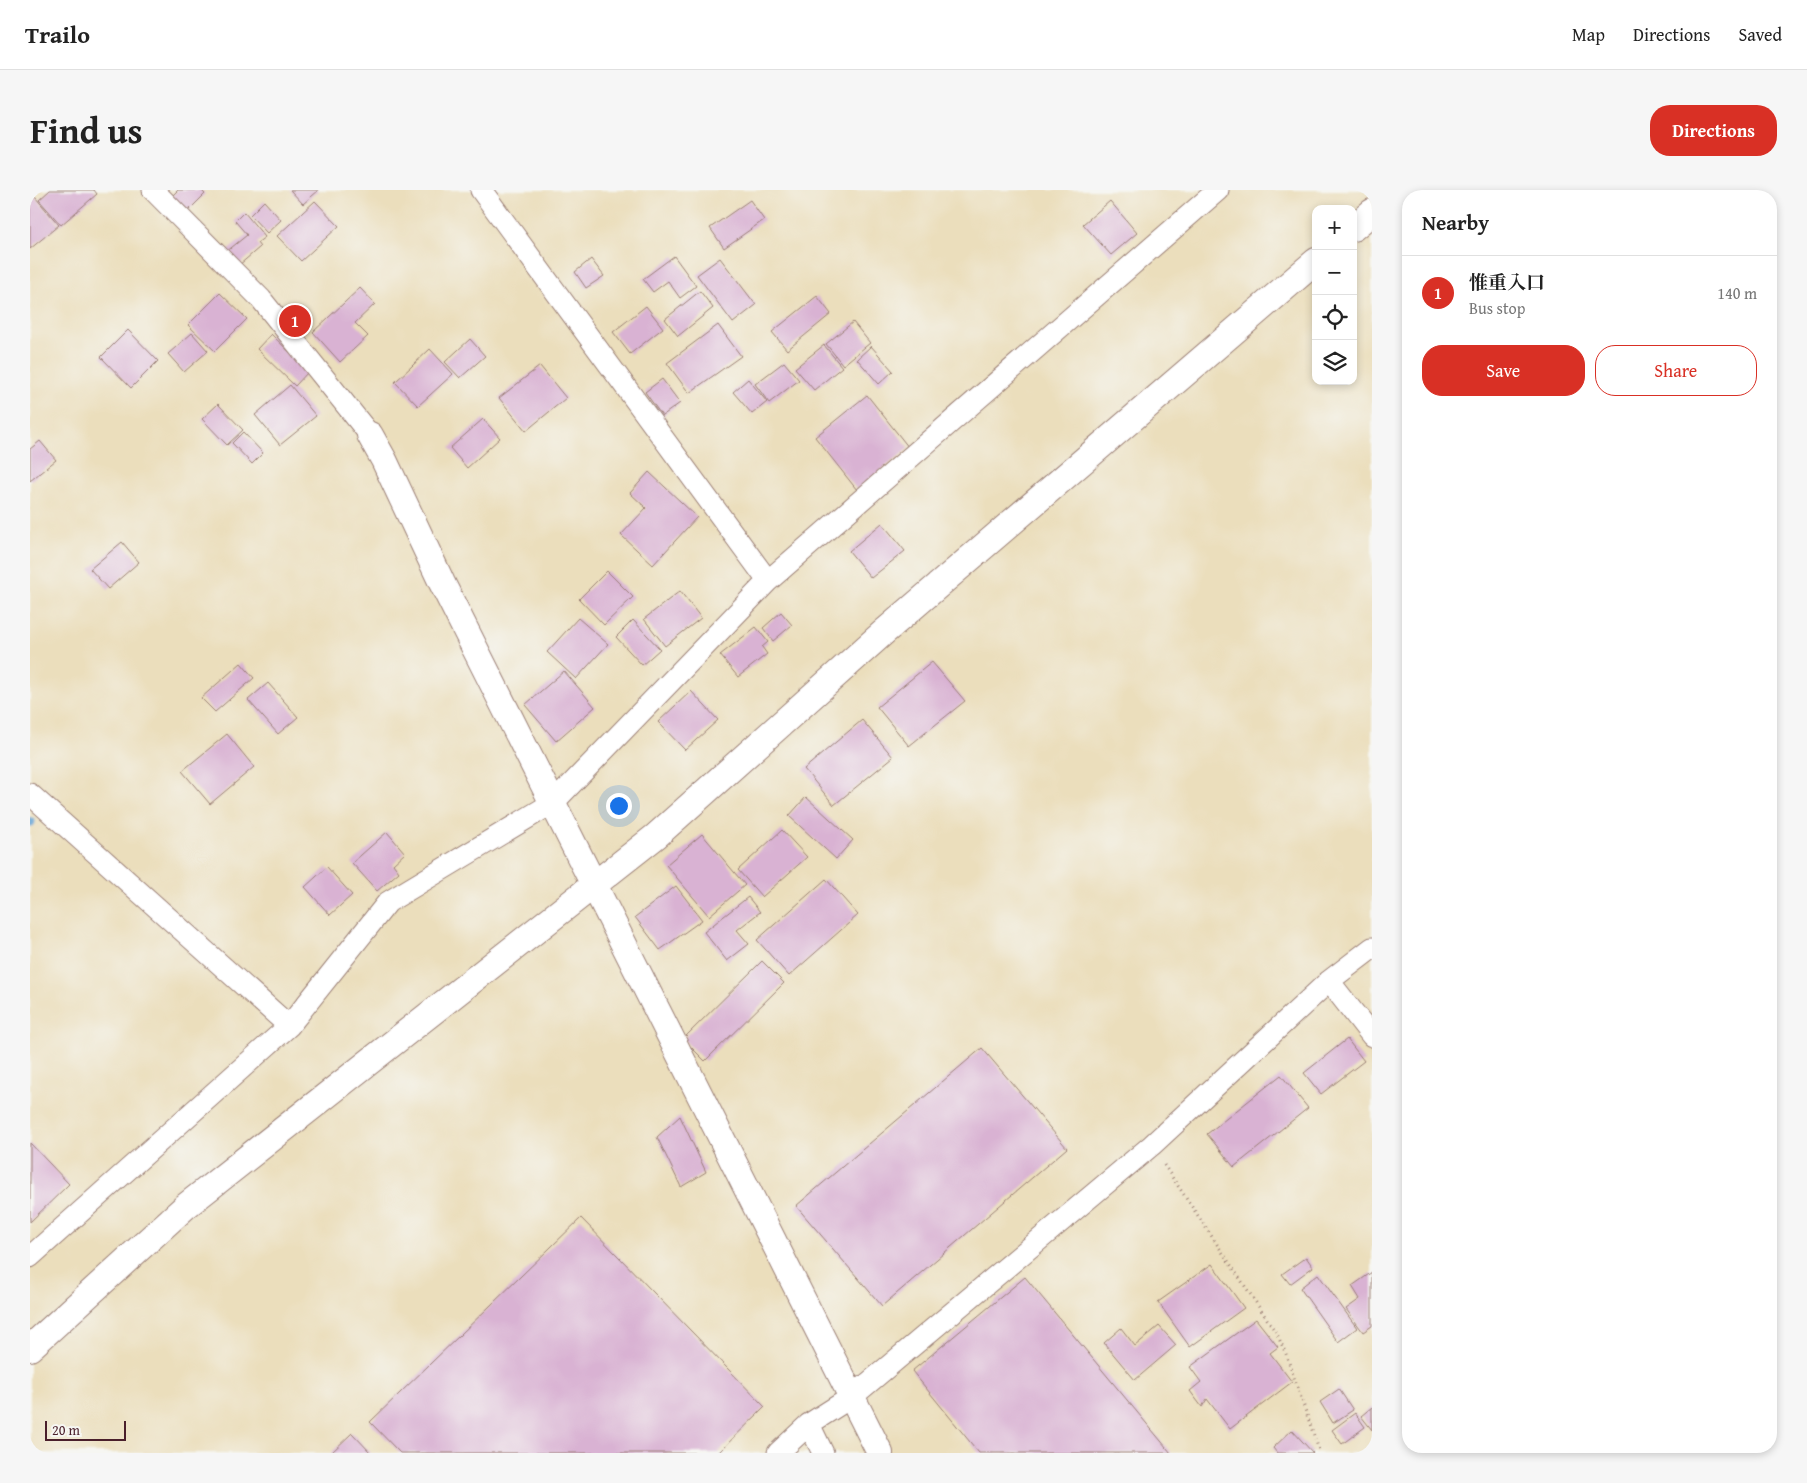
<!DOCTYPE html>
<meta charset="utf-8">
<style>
body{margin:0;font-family:"Gentium Book Plus","Noto Serif JP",serif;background:#f6f6f6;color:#222}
.controls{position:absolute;right:15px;top:15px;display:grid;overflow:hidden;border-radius:10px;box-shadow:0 2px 8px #0003}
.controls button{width:45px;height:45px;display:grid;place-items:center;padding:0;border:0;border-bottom:1px solid #e0e0e0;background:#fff;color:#222;font:25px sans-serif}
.scale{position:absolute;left:15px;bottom:12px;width:81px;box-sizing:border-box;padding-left:5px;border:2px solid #4a1f2b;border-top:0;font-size:14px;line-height:18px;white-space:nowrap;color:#4a1f2b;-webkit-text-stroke:4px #f6f6f2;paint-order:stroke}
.you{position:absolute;left:588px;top:615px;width:18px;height:18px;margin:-12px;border:4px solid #fff;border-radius:50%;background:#1a73e8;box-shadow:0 0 0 8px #1a73e833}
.badge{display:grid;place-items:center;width:32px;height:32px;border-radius:50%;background:#d93025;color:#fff;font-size:16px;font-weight:700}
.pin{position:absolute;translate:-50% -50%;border:2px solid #fff;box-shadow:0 1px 5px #0006}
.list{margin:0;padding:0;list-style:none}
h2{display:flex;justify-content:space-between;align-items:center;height:65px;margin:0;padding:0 20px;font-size:21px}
h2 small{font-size:16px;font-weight:400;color:#767676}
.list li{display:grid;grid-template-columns:32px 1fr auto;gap:15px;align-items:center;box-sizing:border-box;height:75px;padding:0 20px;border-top:1px solid #e0e0e0}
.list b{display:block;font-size:19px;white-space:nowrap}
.list p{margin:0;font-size:16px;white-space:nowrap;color:#767676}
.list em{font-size:16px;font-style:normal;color:#767676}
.actions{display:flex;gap:10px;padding:15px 20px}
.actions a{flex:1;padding:11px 0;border:1px solid #d93025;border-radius:20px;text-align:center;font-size:18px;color:#d93025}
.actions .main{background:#d93025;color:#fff}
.icon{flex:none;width:28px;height:28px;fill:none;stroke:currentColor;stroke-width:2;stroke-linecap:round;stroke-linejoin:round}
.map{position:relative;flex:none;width:1342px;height:1263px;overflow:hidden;border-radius:20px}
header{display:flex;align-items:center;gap:30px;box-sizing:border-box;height:70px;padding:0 25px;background:#fff;border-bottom:1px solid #e0e0e0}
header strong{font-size:24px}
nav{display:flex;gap:28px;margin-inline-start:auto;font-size:18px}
.intro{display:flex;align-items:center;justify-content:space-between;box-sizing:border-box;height:120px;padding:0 30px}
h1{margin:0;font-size:35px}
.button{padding:12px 22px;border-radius:20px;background:#d93025;color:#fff;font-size:18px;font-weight:700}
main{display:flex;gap:30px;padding:0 30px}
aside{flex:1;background:#fff;border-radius:20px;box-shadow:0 2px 8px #0003}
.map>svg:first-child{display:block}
</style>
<header>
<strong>Trailo</strong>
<nav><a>Map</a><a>Directions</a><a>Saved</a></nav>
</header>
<div class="intro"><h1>Find us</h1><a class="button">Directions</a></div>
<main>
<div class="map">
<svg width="1342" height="1263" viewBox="0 0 1342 1263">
<rect width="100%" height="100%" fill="#f6f6f2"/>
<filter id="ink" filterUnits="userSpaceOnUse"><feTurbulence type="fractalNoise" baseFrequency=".02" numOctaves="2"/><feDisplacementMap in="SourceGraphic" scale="10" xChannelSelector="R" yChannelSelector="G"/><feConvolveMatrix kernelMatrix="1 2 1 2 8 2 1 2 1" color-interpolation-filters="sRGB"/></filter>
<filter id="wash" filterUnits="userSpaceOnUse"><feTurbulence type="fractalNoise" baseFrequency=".0096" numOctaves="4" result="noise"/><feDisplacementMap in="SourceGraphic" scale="20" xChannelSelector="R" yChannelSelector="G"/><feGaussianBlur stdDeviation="1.12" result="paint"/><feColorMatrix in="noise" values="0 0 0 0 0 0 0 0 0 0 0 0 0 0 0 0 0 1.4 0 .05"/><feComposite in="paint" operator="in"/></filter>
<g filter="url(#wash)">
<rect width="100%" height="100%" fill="#ebdebc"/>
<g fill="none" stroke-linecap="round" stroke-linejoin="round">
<path stroke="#61a1d4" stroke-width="9" d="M 0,632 L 1,632"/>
</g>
<g id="blocks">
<path fill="#d9b2d3" d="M 20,0 L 64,0 L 67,4 L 31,35 L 9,10 Z
M 148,0 L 171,0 L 175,4 L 155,24 L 140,8 Z
M 260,0 L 289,0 L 273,14 Z
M 5,7 L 29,35 L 0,59 L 0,11 Z
M 720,10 L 734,30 L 694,58 L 680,38 Z
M 234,11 L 251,30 L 237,43 L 220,25 Z
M 285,11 L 309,36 L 271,71 L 247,46 Z
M 1080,11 L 1107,43 L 1081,65 L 1053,34 Z
M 214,22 L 235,47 L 227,53 L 230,57 L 208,76 L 196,62 L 217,45 L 205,31 Z
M 644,66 L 666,96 L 650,108 L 638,91 L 623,102 L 613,89 Z
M 690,68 L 726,115 L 703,133 L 667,85 Z
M 561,69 L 574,86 L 556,98 L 545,82 Z
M 330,98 L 345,114 L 325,133 L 338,146 L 310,172 L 283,142 Z
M 670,101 L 683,118 L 648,146 L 635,129 Z
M 190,103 L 217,129 L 185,161 L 158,135 Z
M 787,106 L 801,124 L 757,160 L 742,142 Z
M 616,116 L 633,138 L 600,164 L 583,142 Z
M 823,132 L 840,153 L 813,175 L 796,154 Z
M 688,135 L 711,166 L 659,203 L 637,173 Z
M 98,140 L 128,171 L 101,198 L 71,167 Z
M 162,143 L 178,161 L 154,182 L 138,164 Z
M 241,144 L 279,181 L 265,196 L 227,159 Z
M 440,149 L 455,166 L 430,188 L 415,172 Z
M 794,155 L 812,177 L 784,200 L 765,178 Z
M 841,156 L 863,181 L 849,194 L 827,169 Z
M 400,159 L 423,184 L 388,216 L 365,192 Z
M 754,172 L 769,190 L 739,213 L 725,194 Z
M 510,176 L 536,208 L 496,241 L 469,208 Z
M 632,189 L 650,213 L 632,226 L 615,202 Z
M 718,189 L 737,212 L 722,224 L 703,202 Z
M 260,195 L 286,226 L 250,255 L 225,225 Z
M 837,205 L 879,258 L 827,300 L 785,247 Z
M 188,214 L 213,240 L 197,255 L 172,229 Z
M 453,229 L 470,248 L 437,278 L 420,258 Z
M 213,242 L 233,263 L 222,274 L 202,253 Z
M 10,251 L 26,270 L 0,291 L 0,259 Z
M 619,282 L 667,327 L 623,375 L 591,345 L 616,318 L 600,303 Z
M 852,333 L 875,361 L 841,388 L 819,361 Z
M 92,352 L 109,372 L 78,399 L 60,379 Z
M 577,381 L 603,407 L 574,435 L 549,409 Z
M 650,401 L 671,428 L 635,456 L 614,429 Z
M 751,422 L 762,435 L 743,451 L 733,438 Z
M 548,428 L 578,454 L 546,489 L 517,462 Z
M 603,430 L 630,459 L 612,475 L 586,447 Z
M 726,437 L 738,452 L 732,457 L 737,464 L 708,487 L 690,465 Z
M 902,472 L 935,511 L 879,556 L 847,517 Z
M 211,473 L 224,488 L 185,522 L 171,508 Z
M 534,481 L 565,517 L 526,551 L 495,515 Z
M 238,493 L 268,527 L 248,544 L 218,510 Z
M 661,501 L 688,530 L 655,560 L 628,532 Z
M 832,530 L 863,567 L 804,615 L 774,579 Z
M 197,544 L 224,577 L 180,614 L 152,581 Z
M 776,607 L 823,650 L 806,669 L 759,626 Z
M 752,640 L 777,667 L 732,707 L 708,680 Z
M 357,642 L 375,663 L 363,674 L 369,682 L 347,701 L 322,673 Z
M 672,644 L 715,695 L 679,726 L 636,675 Z
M 297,677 L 322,705 L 300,725 L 275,697 Z
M 796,689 L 828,725 L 759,786 L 727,750 Z
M 646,696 L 672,730 L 630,760 L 605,727 Z
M 718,707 L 730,722 L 707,740 L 719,754 L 697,771 L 674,742 Z
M 732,771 L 754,793 L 675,871 L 653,849 Z
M 1317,849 L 1334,871 L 1291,904 L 1274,883 Z
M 952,858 L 1037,958 L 852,1116 L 766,1016 Z
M 1251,885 L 1278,918 L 1204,977 L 1177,944 Z
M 650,926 L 676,982 L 651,997 L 627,947 Z
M 0,953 L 39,994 L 0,1032 Z
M 551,1028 L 735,1217 L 688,1263 L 370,1263 L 340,1232 Z
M 1276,1067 L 1283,1077 L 1260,1094 L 1252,1084 Z
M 1182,1074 L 1214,1118 L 1160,1157 L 1128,1112 Z
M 1342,1082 L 1342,1136 L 1333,1142 L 1316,1119 L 1330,1109 L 1322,1096 Z
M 1288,1084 L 1327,1138 L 1308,1152 L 1270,1098 Z
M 995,1087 L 1141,1263 L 949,1263 L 882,1181 Z
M 1226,1129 L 1248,1157 L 1240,1163 L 1262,1192 L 1200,1239 L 1177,1209 L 1172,1217 L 1160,1201 L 1171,1192 L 1160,1177 Z
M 1129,1136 L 1146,1155 L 1105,1190 L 1074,1153 L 1091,1138 L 1105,1156 Z
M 1309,1199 L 1323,1220 L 1303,1233 L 1290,1212 Z
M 1342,1217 L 1342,1240 L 1331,1226 Z
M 1325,1223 L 1335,1237 L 1312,1254 L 1302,1240 Z
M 1262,1240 L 1283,1263 L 1247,1263 L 1243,1258 Z
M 322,1243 L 341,1263 L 301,1263 Z"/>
</g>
</g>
<g filter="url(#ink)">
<use href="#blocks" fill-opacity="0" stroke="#9a7e74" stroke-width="1"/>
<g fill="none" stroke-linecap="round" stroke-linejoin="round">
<defs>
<path id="minor" d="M 123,0 L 231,109 L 340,245
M 451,0 L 738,391
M 0,604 L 259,836
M 1299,791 L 1342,846
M 0,1067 L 259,836 L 358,712 L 524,612 L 738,391 L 1188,0
M 779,1234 L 793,1263
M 748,1263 L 779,1234 L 823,1206 L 1122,955 L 1299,791 L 1342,758"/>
<path id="tertiary" d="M 1323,38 L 1342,22
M 340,245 L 354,270 L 412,393 L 850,1263
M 0,1158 L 156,1016 L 626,646 L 854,442 L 1286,71"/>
</defs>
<use href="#minor" stroke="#9a7e74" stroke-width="23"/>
<use href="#tertiary" stroke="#9a7e74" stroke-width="28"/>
<path stroke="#9a7e74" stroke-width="3" stroke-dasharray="1 4" stroke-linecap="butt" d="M 1134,975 L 1247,1144 L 1256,1164 L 1290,1263"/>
<use href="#minor" stroke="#fff" stroke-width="21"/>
<use href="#tertiary" stroke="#fff" stroke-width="26"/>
</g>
</g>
</svg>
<div class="controls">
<button>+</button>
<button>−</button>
<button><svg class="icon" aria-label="locate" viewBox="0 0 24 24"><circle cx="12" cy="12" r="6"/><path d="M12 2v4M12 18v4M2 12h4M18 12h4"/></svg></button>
<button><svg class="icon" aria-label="layers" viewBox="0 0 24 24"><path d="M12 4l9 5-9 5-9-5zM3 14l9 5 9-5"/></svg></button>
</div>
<div class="scale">20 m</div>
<div class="you"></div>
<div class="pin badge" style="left:265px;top:131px">1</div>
</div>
<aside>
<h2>Nearby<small></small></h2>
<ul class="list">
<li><span class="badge">1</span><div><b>惟重入口</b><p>Bus stop</p></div><em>140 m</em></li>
</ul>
<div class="actions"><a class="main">Save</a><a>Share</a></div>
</aside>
</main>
